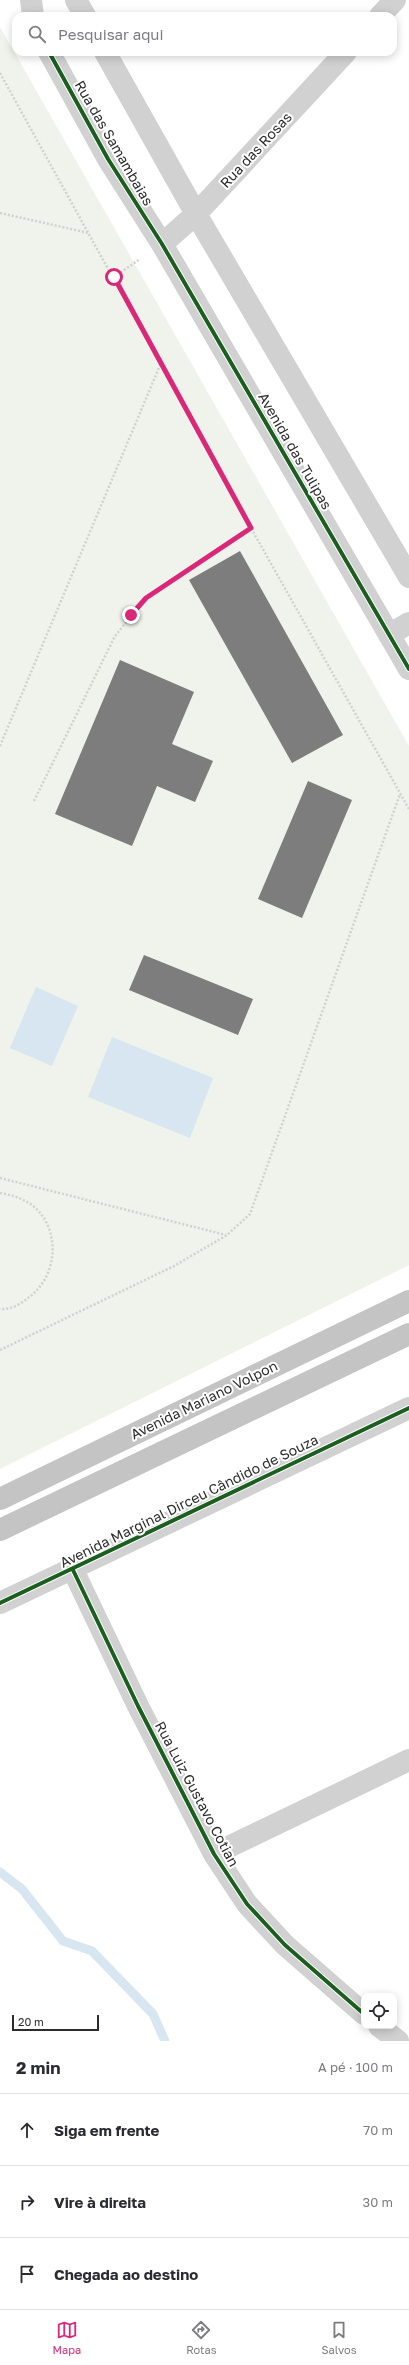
<!DOCTYPE html>
<html lang="pt">
<meta charset="utf-8">
<style>
body{margin:0;font-family:"Golos Text",sans-serif;background:#f2f2f3;color:#2b2b33}
.controls{position:absolute;right:12px;bottom:12px;display:grid;overflow:hidden;border-radius:8px;box-shadow:0 2px 10px #0003}
.controls button{width:36px;height:36px;display:grid;place-items:center;padding:0;border:0;border-bottom:1px solid #e1e1e2;background:#fff;color:#2b2b33;font:20px sans-serif}
.scale{position:absolute;left:12px;bottom:10px;width:87px;box-sizing:border-box;padding-left:4px;border:2px solid #2c2c2c;border-top:0;font-size:11px;line-height:14px;white-space:nowrap;color:#2c2c2c;-webkit-text-stroke:3px #fff;paint-order:stroke}
.stop{position:absolute;width:12px;height:12px;margin:-9px;border:3px solid #db2777;border-radius:50%;background:#fff}
.stop.end{background:#db2777;border-color:#fff;box-shadow:0 1px 4px #0008}
.list{margin:0;padding:0;list-style:none}
h2{display:flex;justify-content:space-between;align-items:center;height:52px;margin:0;padding:0 16px;font-size:17px}
h2 small{font-size:13px;font-weight:400;color:#7c7c81}
.list li{display:grid;grid-template-columns:26px 1fr auto;gap:12px;align-items:center;box-sizing:border-box;height:72px;padding:0 16px;border-top:1px solid #e1e1e2}
.list b{display:block;font-size:15px;white-space:nowrap}
.list em{font-size:13px;font-style:normal;color:#7c7c81}
.icon{flex:none;width:22px;height:22px;fill:none;stroke:currentColor;stroke-width:2;stroke-linecap:round;stroke-linejoin:round}
.map{position:relative;flex:none;width:409px;height:2041px;overflow:hidden}
.search{position:absolute;background:#fff;box-shadow:0 2px 10px #0003;left:12px;right:12px;top:12px;height:44px;display:flex;align-items:center;gap:10px;box-sizing:border-box;padding:0 14px;border-radius:12px;color:#7c7c81;font-size:15px}
.sheet{height:268px;background:#fff}
nav{display:flex;justify-content:space-around;align-items:center;box-sizing:border-box;height:56px;border-top:1px solid #e1e1e2;background:#fff;font-size:11px;color:#7c7c81}
nav a{display:grid;justify-items:center;gap:2px}
nav .on{color:#db2777}
.map>svg:first-child{display:block}
</style>
<div class="map">
<svg width="409" height="2041" viewBox="0 0 409 2041">
<rect width="100%" height="100%" fill="#fff"/>
<path fill="#eff3eb" d="M 0,27 L 409,746 L 409,1265 L 0,1469 Z"/>
<path fill="#d7e6f0" d="M 36,987 L 78,1006 L 52,1066 L 10,1048 Z
M 112,1037 L 213,1078 L 190,1138 L 88,1097 Z"/>
<g fill="none" stroke-linecap="round" stroke-linejoin="round">
<path stroke="#d7e6f0" stroke-width="9" d="M 0,1872 L 22,1889 L 63,1941 L 92,1951 L 153,2014 L 165,2041"/>
</g>
<path fill="#7d7d7d" d="M 240,551 L 343,735 L 292,763 L 189,580 Z
M 120,660 L 194,692 L 172,744 L 213,761 L 195,802 L 157,786 L 132,846 L 55,814 Z
M 308,781 L 352,800 L 302,918 L 258,899 Z
M 144,955 L 253,999 L 238,1035 L 129,990 Z"/>
<g fill="none" stroke-linecap="round" stroke-linejoin="round">
<path stroke="#d1d1d1" stroke-width="2.5" stroke-dasharray="2 2" stroke-linecap="butt" d="M 0,73 L 251,528 L 409,809
M 0,213 L 89,233
M 114,277 L 140,259
M 0,746 L 161,363
M 34,801 L 115,636 L 146,598 L 251,528
M 0,1178 L 226,1235
M 0,1193 C 11,1195 22,1198 32,1205 C 62,1229 58,1277 28,1298 C 21,1304 10,1310 0,1309
M 0,1350 L 174,1266 L 227,1235 L 250,1214 L 400,794"/>
<path stroke="#d1d1d1" stroke-width="22" d="M 31,0 L 33,16
M 76,0 L 85,16
M 380,16 L 395,0
M 49,52 L 108,159 L 162,244 L 409,669
M 105,52 L 196,214 L 409,577
M 162,244 L 196,214 L 346,52
M 389,635 L 409,623
M 73,1570 L 138,1706 L 214,1854 L 247,1904 L 285,1945 L 364,2014
M 0,1603 L 409,1408
M 214,1854 L 409,1760
M 379,2026 L 398,2041"/>
<path stroke="#c4c4c4" stroke-width="22" d="M 0,1499 L 409,1301
M 0,1530 L 409,1334"/>
<defs>
<path id="cycleway" d="M 49,52 L 108,159 L 162,244 L 409,669
M 73,1570 L 138,1706 L 214,1854 L 247,1904 L 285,1945 L 364,2014
M 0,1603 L 409,1408"/>
</defs>
<use href="#cycleway" stroke="#fff" stroke-width="6"/>
<use href="#cycleway" stroke="#1b5e20" stroke-width="4"/>
</g>
<g fill="none" stroke-linecap="round" stroke-linejoin="round">
<path stroke="#db2777" stroke-width="5" d="M 114,277 L 251,528 L 146,598 L 131,615"/>
</g>
<g text-anchor="middle" stroke-width="4" stroke-linejoin="round" paint-order="stroke">
<g font-size="14" fill="#2c2c2c" stroke="#fff">
<text transform="translate(114 143) rotate(60)" y="5">Rua das Samambaias</text>
<text transform="translate(256 150) rotate(-47)" y="5">Rua das Rosas</text>
<text transform="translate(295 451) rotate(60)" y="5">Avenida das Tulipas</text>
<text transform="translate(204 1400) rotate(-26)" y="5">Avenida Mariano Volpon</text>
<text transform="translate(189 1501) rotate(-26)" y="5">Avenida Marginal Dirceu Cândido de Souza</text>
<text transform="translate(197 1794) rotate(62)" y="5">Rua Luiz Gustavo Cotian</text>
</g>
</g>
</svg>
<div class="controls">
<button><svg class="icon" aria-label="locate" viewBox="0 0 24 24"><circle cx="12" cy="12" r="6"/><path d="M12 2v4M12 18v4M2 12h4M18 12h4"/></svg></button>
</div>
<div class="scale">20 m</div>
<div class="stop" style="left:114px;top:277px"></div>
<div class="stop end" style="left:131px;top:615px"></div>
<div class="search"><svg class="icon" aria-label="search" viewBox="0 0 24 24"><circle cx="10" cy="10" r="6"/><path d="M15 15l6 6"/></svg>Pesquisar aqui</div>
</div>
<section class="sheet">
<h2>2 min<small>A pé · 100 m</small></h2>
<ul class="list">
<li><svg class="icon" aria-label="ahead" viewBox="0 0 24 24"><path d="M12 20V5M6 11l6-6 6 6"/></svg><div><b>Siga em frente</b></div><em>70 m</em></li>
<li><svg class="icon" aria-label="right" viewBox="0 0 24 24"><path d="M7 20v-9h11M14 6l5 5-5 5"/></svg><div><b>Vire à direita</b></div><em>30 m</em></li>
<li><svg class="icon" aria-label="arrive" viewBox="0 0 24 24"><path d="M6 21V4h12l-3 4 3 4H6"/></svg><div><b>Chegada ao destino</b></div></li>
</ul>
</section>
<nav>
<a class="on"><svg class="icon" aria-label="map" viewBox="0 0 24 24"><path d="M3 6l6-2 6 2 6-2v14l-6 2-6-2-6 2zM9 4v14M15 6v14"/></svg>Mapa</a>
<a><svg class="icon" aria-label="directions" viewBox="0 0 24 24"><path d="M12 3l9 9-9 9-9-9zM9 14v-3h6M13 9l2 2-2 2"/></svg>Rotas</a>
<a><svg class="icon" aria-label="saved" viewBox="0 0 24 24"><path d="M7 4h10v16l-5-4-5 4z"/></svg>Salvos</a>
</nav>
